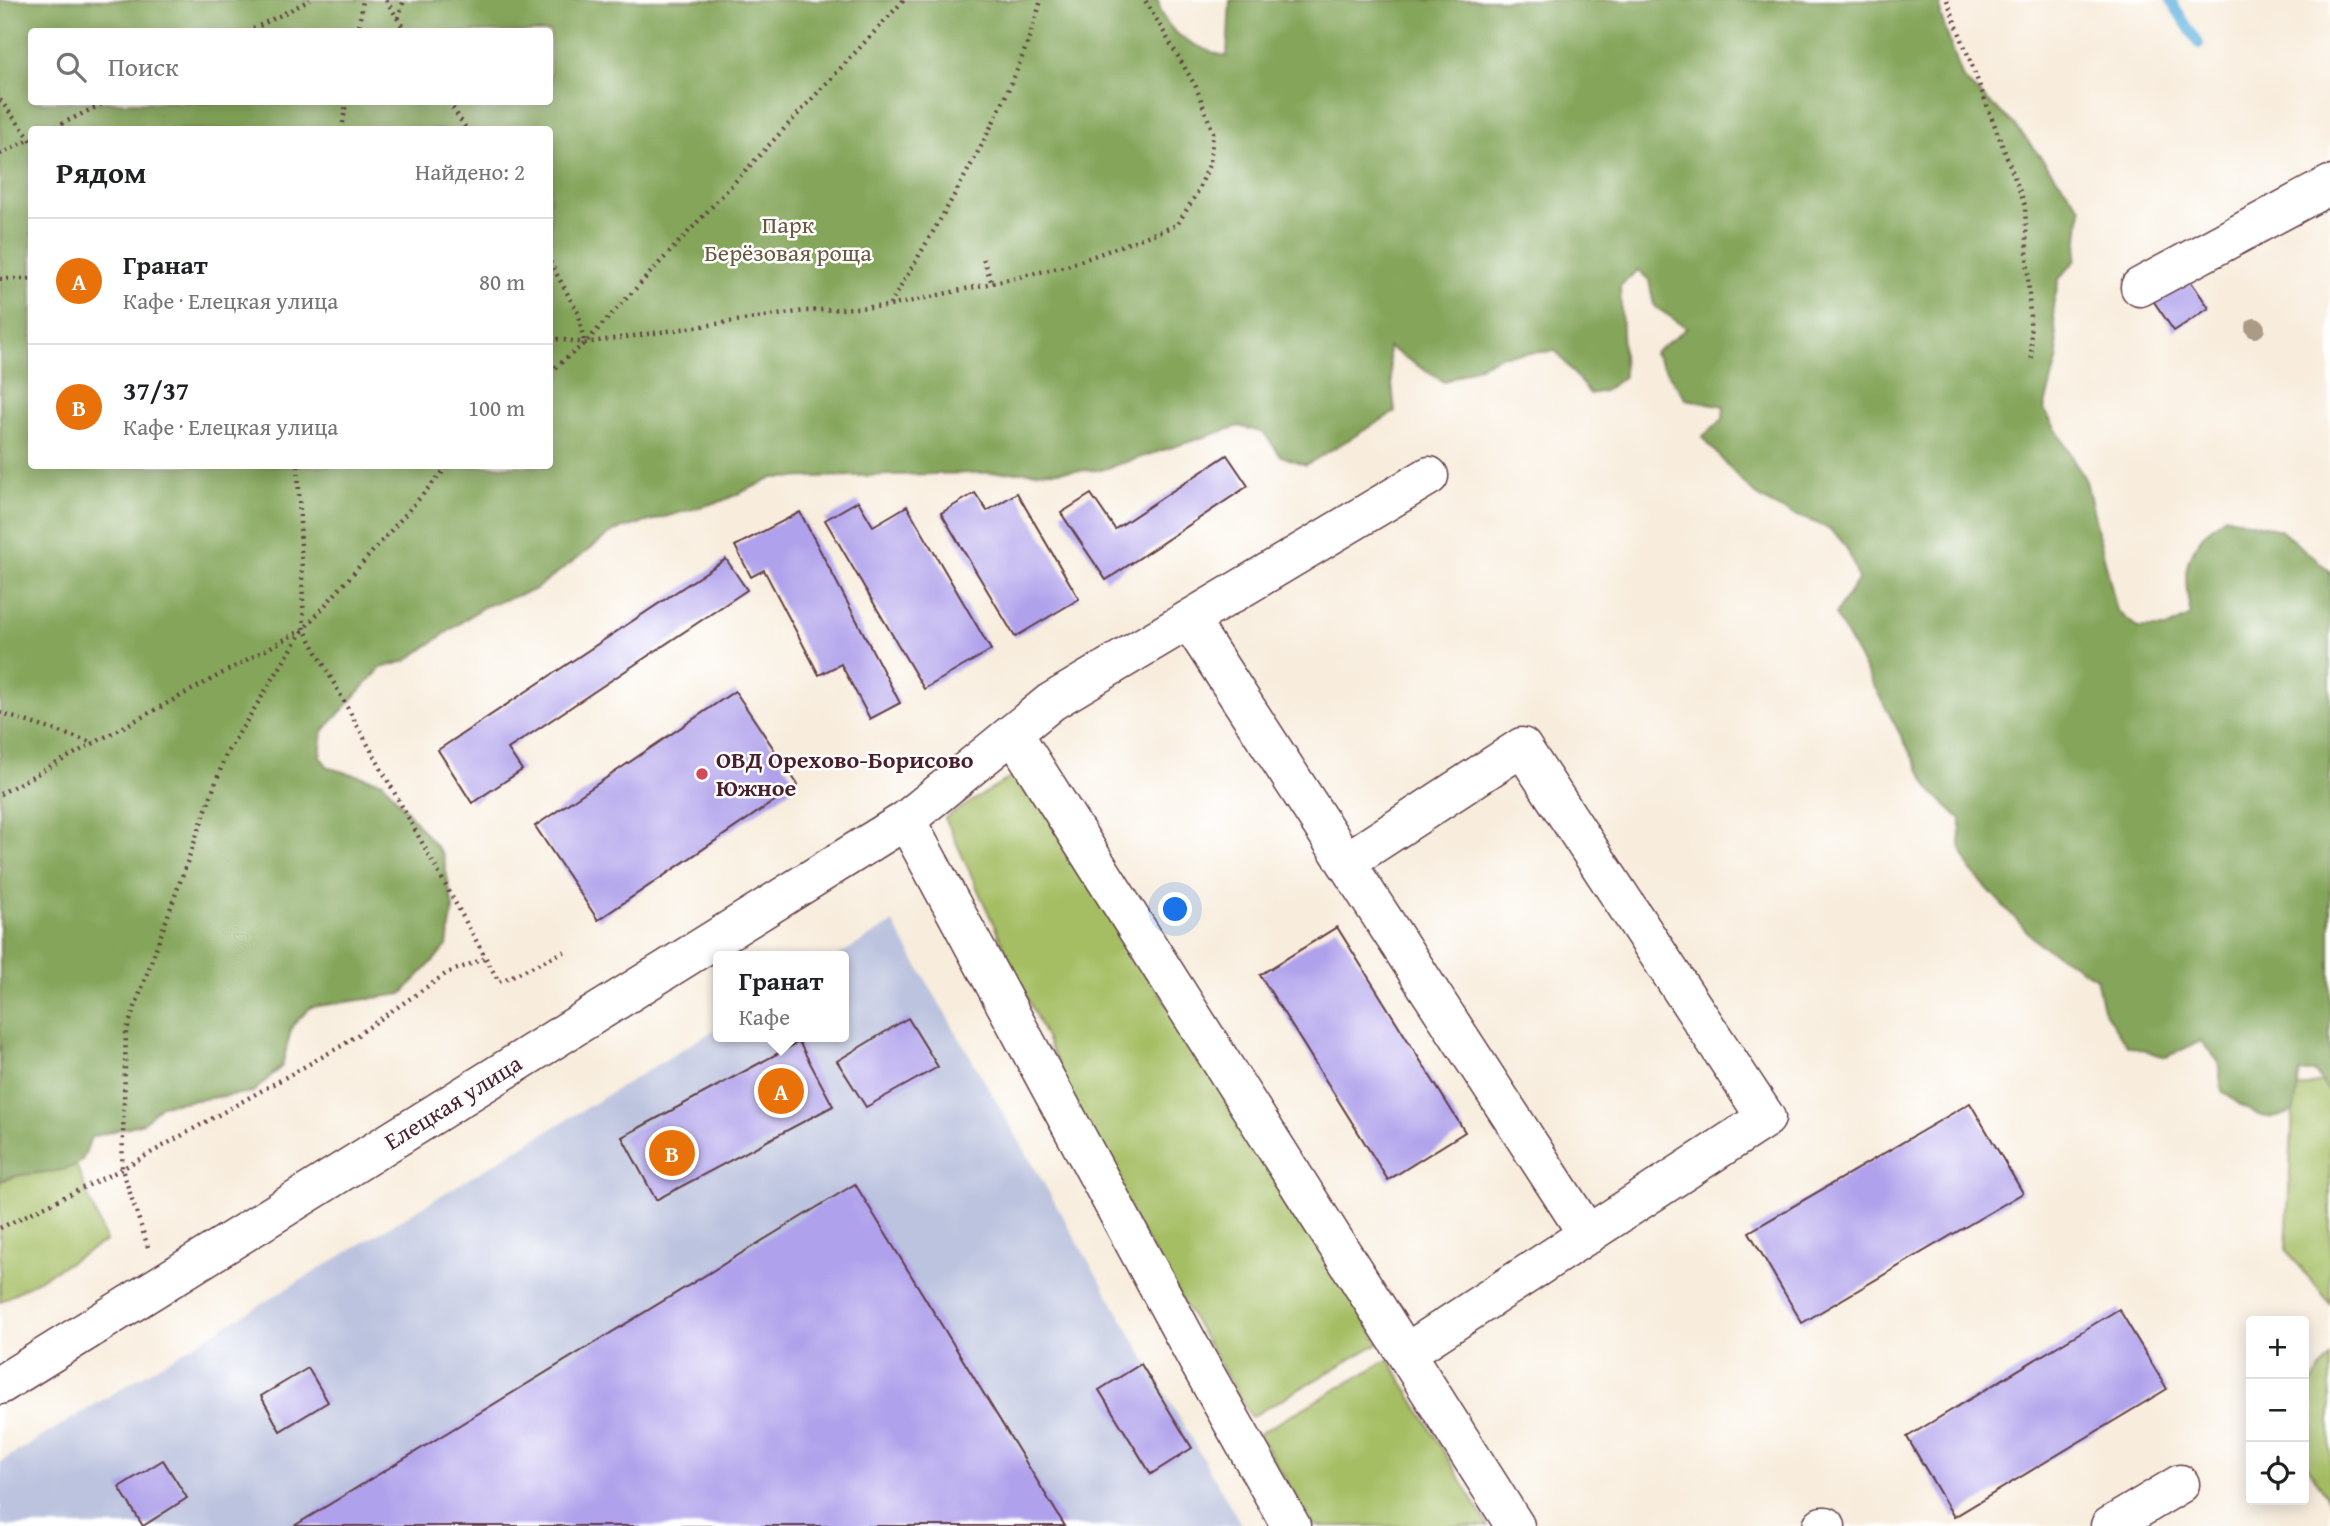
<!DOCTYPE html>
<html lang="ru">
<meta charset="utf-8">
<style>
body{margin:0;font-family:"Gentium Book Plus",serif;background:#f2f2f2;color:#202124}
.controls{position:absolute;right:21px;bottom:21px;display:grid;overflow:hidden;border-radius:7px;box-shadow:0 4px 18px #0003}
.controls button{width:63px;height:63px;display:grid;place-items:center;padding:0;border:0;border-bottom:2px solid #e0e0e0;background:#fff;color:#202124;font:35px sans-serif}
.you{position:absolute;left:1176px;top:910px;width:24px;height:24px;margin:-18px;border:5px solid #fff;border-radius:50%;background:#1a73e8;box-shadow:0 0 0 10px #1a73e833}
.badge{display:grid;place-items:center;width:46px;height:46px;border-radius:50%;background:#d1495b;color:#fff;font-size:23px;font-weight:700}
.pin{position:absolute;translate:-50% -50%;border:4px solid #fff;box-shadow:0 2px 7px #0006}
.popup{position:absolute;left:713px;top:951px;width:136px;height:91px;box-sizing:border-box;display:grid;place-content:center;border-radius:7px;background:#fff;filter:drop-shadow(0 2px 5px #0005);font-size:23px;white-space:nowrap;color:#757577}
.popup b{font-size:26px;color:#202124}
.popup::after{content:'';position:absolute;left:50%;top:100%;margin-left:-14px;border:14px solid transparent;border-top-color:#fff}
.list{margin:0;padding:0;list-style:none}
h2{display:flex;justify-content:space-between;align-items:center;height:91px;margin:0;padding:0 28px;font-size:30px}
h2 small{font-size:23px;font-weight:400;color:#757577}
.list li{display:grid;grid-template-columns:46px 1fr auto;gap:21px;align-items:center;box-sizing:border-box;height:126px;padding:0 28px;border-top:2px solid #e0e0e0}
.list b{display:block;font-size:26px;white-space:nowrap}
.list p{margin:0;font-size:23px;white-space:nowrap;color:#757577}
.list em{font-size:23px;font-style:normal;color:#757577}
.icon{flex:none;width:38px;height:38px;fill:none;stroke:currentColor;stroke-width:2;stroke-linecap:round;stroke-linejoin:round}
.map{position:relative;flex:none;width:2330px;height:1526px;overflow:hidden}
.search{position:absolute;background:#fff;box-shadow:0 4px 18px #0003;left:28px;top:28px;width:525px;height:77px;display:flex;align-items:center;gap:18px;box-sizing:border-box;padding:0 24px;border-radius:7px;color:#757577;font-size:26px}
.panel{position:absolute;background:#fff;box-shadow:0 4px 18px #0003;left:28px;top:126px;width:525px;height:343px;border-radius:7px}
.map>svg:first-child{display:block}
</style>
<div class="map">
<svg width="2330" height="1526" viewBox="0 0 2330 1526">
<rect width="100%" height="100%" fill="#fff"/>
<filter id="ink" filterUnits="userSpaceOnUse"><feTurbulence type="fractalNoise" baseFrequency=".0143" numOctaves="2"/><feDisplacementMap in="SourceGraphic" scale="14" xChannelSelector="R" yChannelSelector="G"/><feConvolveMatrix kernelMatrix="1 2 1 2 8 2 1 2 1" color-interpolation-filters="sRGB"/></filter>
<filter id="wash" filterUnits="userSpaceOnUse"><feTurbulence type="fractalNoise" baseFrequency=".00686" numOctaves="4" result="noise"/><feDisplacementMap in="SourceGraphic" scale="28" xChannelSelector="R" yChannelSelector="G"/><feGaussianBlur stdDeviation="1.57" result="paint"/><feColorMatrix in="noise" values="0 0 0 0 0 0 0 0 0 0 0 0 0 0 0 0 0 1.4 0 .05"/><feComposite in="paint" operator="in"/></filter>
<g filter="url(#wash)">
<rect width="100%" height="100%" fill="#f8eddd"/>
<path fill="#bcc3de" d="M 893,923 L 1242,1526 L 0,1526 L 0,1462 L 718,1028 L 718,1037 L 844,1037 L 844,956 L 837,956 Z"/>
<path fill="#a5be64" stroke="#786e48" stroke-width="2" d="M 1021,771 L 1379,1343 L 1251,1417 L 1111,1180 L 945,818 Z
M 2330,1080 L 2330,1303 L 2286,1250 L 2294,1089 Z
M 58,1119 L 106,1241 L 0,1302 L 0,1181 L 15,1177 Z
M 2330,1357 L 2330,1502 L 2304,1460 L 2304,1393 Z
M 1389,1359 L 1488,1526 L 1314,1526 L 1258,1434 Z"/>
<path fill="#84a55a" stroke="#676242" stroke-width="2" fill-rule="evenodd" d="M 0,0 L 1158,0 C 1164,36 1196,47 1227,57 L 1230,0 L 1940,0 L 1941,17 L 1963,79 L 2015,125 L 2081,208 L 2076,260 L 2059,279 L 2053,306 L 2058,357 L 2044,409 L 2086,481 L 2117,611 L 2138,628 L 2166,628 L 2191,616 C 2181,567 2184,548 2225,516 L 2280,530 L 2330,571 L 2330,1093 L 2314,1072 L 2300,1072 L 2294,1110 C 2266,1129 2244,1108 2222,1091 L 2218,1061 L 2201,1041 L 2166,1057 L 2127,1046 L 2103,1009 L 2096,978 L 2037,942 L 1971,871 L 1960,846 L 1961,819 L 1931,791 L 1835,614 L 1858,580 C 1841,510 1810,531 1762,499 C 1742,485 1720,456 1702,437 L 1723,419 L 1724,406 L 1686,399 L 1654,353 L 1687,328 L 1654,306 L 1649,280 L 1638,270 L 1620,286 L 1624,377 L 1604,391 L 1590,394 L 1556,351 L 1503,355 L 1444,382 L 1388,347 L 1395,412 L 1306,465 L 1281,456 L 1264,433 L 1239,426 L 1101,470 L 773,478 L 722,501 L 614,531 L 534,590 L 483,607 L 406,661 L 381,668 L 323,731 L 320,757 L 329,768 L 383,782 L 443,855 L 453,908 L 447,946 L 402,994 L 311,1007 L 292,1026 L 282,1066 L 253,1092 L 161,1105 L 143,1123 L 91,1137 C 88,1144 86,1157 80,1162 C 64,1176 22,1170 0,1181 ZM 32,32 L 550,32 L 550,102 L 32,102 ZM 32,130 L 550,130 L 550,466 L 32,466 Z"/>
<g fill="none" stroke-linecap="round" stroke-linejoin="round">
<path stroke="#67b5e1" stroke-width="10" d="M 2170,0 L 2199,44"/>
</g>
<g id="blocks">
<path fill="#afa1eb" d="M 2187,276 L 2209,308 L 2174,331 L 2152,299 Z
M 1227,455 L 1248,486 L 1106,580 L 1061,513 L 1091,494 L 1115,529 Z
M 975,493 L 987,511 L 1017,493 L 1079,599 L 1015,637 L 941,513 Z
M 858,501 L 873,526 L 907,506 L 991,650 L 924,689 L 825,520 Z
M 800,512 L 900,703 L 870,719 L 841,664 L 819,675 L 764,570 L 751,577 L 735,546 Z
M 726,559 L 747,590 L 508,749 L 522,770 L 472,803 L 438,750 Z
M 735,691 L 798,785 L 598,920 L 535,826 Z
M 1337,927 L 1465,1132 L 1388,1180 L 1260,975 Z
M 908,1018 L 938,1067 L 866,1107 L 837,1061 Z
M 799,1042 L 833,1106 L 656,1200 L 622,1137 Z
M 1970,1103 L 2023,1193 L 1802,1323 L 1749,1232 Z
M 855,1184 L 1065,1526 L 294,1526 Z
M 2119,1309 L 2167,1389 L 1954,1517 L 1907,1437 Z
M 1141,1364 L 1192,1448 L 1151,1474 L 1099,1390 Z
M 308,1368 L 328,1402 L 280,1431 L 261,1396 Z
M 163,1460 L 187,1498 L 143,1526 L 119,1487 Z"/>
</g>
</g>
<g filter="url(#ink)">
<use href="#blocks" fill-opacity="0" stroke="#643e46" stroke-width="2"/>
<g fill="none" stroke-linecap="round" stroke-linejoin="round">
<defs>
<g id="minor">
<path d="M 2140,287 L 2330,185"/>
<path d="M 1189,620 L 1588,1235"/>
<path d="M 1013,733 L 1515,1526"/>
<path d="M 906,820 L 1198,1361 L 1291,1526"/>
<path d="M 1346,862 L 1522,747 L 1766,1118 L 1406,1353"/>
<path id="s1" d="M 0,1385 L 906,820 L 1051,702 L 1429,476"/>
<path d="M 1822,1526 L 1826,1526"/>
<path d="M 2110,1526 L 2180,1484"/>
</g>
</defs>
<use href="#minor" stroke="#643e46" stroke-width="41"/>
<path stroke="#643e46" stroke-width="4.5" stroke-dasharray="2 5" stroke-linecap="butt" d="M 386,0 L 406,32
M 1947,0 L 2025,205 L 2032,363
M 398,18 L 404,0
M 247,32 L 310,0
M 358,32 L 363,0
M 0,100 L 32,141
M 449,102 L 467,130
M 49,130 L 106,102
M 342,130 L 346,102
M 0,154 L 31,139
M 983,259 L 992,283
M 550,262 L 579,315 L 584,342
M 0,279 L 32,279
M 890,305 C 946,208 1011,109 1041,0
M 550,338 L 585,343 L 805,311 L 890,306 L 1067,266 L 1177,225 L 1197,193 L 1210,163 L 1213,132 L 1196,87 L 1145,0
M 550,372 L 585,343 L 904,0
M 298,466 L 304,629 L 499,982 L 568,950
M 0,713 L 94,743
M 0,794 L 304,629 L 448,466
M 0,1228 L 122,1169 L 343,1045 L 447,973 L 486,958
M 148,1247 L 122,1169 L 126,1032 L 226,754 L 304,629"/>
<use href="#minor" stroke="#fff" stroke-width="38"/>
</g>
<circle fill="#aa9a86" cx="2255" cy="328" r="10"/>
</g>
<circle fill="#d1495b" stroke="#fff" stroke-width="2.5" cx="702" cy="774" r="7"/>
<g text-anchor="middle" stroke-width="5" stroke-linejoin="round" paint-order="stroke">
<g font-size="24" fill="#6a573f" stroke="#fff">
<text x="788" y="233">Парк<tspan x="788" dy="28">Берёзовая роща</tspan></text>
</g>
<g font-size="24" font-weight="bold" fill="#4a1f2b" stroke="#fff" text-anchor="start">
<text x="716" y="768">ОВД Орехово-Борисово<tspan x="716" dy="28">Южное</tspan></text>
</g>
<g font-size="24" fill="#4a1f2b" stroke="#fff">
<text dy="8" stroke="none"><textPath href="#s1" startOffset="534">Елецкая улица</textPath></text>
</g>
</g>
</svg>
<div class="controls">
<button>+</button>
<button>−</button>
<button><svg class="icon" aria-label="locate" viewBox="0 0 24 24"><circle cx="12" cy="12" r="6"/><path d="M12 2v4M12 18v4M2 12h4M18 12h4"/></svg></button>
</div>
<div class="you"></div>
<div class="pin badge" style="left:781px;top:1091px;background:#e8710a">A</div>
<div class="popup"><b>Гранат</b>Кафе</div>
<div class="pin badge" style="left:672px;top:1153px;background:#e8710a">B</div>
<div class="search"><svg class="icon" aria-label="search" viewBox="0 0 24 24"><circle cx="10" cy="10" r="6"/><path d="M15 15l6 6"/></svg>Поиск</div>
<section class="panel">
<h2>Рядом<small>Найдено: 2</small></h2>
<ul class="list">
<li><span class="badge" style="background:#e8710a">A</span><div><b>Гранат</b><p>Кафе · Елецкая улица</p></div><em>80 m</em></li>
<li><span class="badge" style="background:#e8710a">B</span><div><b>37/37</b><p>Кафе · Елецкая улица</p></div><em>100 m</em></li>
</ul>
</section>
</div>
